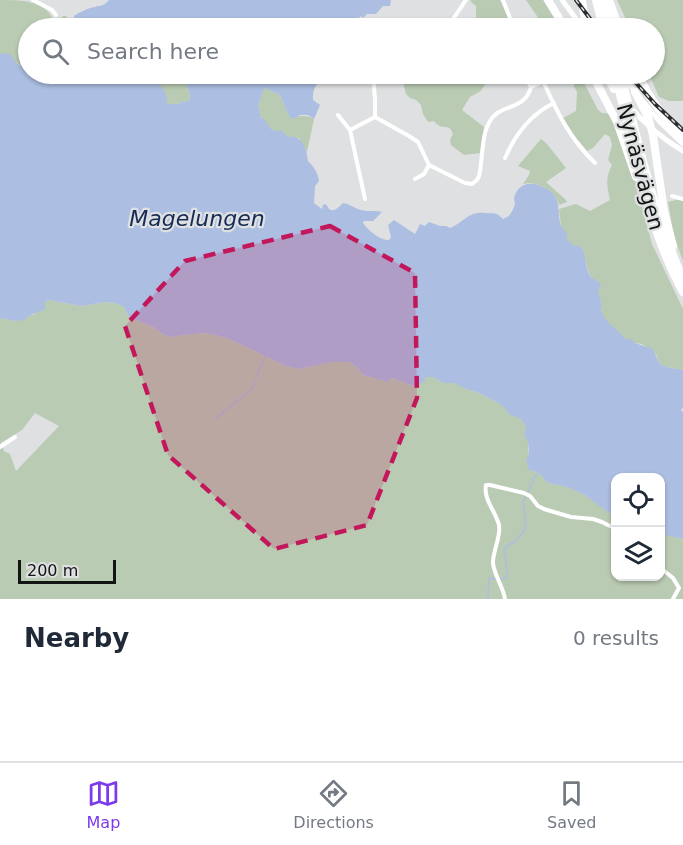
<!DOCTYPE html>
<meta charset="utf-8">
<style>
body{margin:0;font-family:"DejaVu Sans",sans-serif;background:#f6f6f7;color:#1f2937}
.controls{position:absolute;right:18px;bottom:18px;display:grid;overflow:hidden;border-radius:12px;box-shadow:0 2px 4px #0004}
.controls button{width:54px;height:54px;display:grid;place-items:center;padding:0;border:0;border-bottom:2px solid #e0e1e3;background:#fff;color:#1f2937;font:30px sans-serif}
.scale{position:absolute;left:18px;bottom:15px;width:98px;box-sizing:border-box;padding-left:6px;border:3px solid #131414;border-top:0;font-size:16px;line-height:21px;white-space:nowrap;color:#131414;-webkit-text-stroke:4px #dfe0e1;paint-order:stroke}
.list{margin:0;padding:0;list-style:none}
h2{display:flex;justify-content:space-between;align-items:center;height:78px;margin:0;padding:0 24px;font-size:26px}
h2 small{font-size:20px;font-weight:400;color:#747a83}
.icon{flex:none;width:33px;height:33px;fill:none;stroke:currentColor;stroke-width:2;stroke-linecap:round;stroke-linejoin:round}
.map{position:relative;flex:none;width:683px;height:599px;overflow:hidden}
.search{position:absolute;background:#fff;box-shadow:0 2px 4px #0004;left:18px;right:18px;top:18px;height:66px;display:flex;align-items:center;gap:15px;box-sizing:border-box;padding:0 21px;border-radius:33px;color:#747a83;font-size:22px}
.sheet{height:162px;background:#fff}
nav{display:flex;justify-content:space-around;align-items:center;box-sizing:border-box;height:84px;border-top:2px solid #e0e1e3;background:#fff;font-size:16px;color:#747a83}
nav a{display:grid;justify-items:center;gap:3px}
nav .on{color:#7c3aed}
.map>svg:first-child{display:block}
</style>
<div class="map">
<svg width="683" height="599" viewBox="0 0 683 599">
<rect width="100%" height="100%" fill="#dfe0e1"/>
<path fill="#bacbb3" fill-rule="evenodd" d="M 0,0 C 19,0 45,0 53,19 L 59,20 L 63,16 L 66,16 L 68,19 L 66,28 L 28,28 L 28,65 C 20,68 20,64 13,60 C 9,58 4,57 0,55 Z
M 472,0 L 500,0 L 508,17 L 512,28 L 466,28 L 476,23 L 476,6 L 470,1 Z
M 526,0 L 543,0 L 561,28 L 524,28 L 539,19 Z
M 617,0 L 683,0 L 683,101 L 669,101 L 659,97 L 649,74 L 654,74 L 654,28 L 630,28 Z
M 161,74 L 179,74 C 186,81 190,90 190,100 L 177,104 L 167,104 L 155,82 Z
M 397,74 L 488,74 L 489,77 L 481,91 L 470,97 L 462,110 L 484,127 L 480,153 L 464,155 L 451,145 L 450,140 L 453,134 C 449,124 447,129 440,126 C 437,125 436,123 434,121 L 428,122 L 423,114 L 421,105 L 416,100 L 410,98 L 406,94 L 403,82 Z
M 573,74 L 578,74 L 581,77 L 598,110 L 602,113 L 611,114 L 635,180 L 652,244 L 683,309 L 683,370 L 666,367 L 659,363 L 656,354 L 642,344 L 635,343 L 624,338 L 610,325 L 602,315 L 600,297 L 598,291 L 601,287 C 597,283 593,279 590,275 C 585,265 587,255 580,246 L 574,246 C 563,239 560,222 559,209 L 576,204 L 590,211 L 610,200 C 607,186 605,178 612,165 L 608,160 L 612,145 L 610,137 L 605,134 L 593,148 L 587,151 L 580,142 L 576,140 L 563,118 L 576,111 L 577,92 L 574,86 Z
M 265,88 L 280,95 L 289,116 C 298,118 305,113 314,119 L 307,152 L 299,138 L 288,137 L 272,130 L 260,116 L 258,105 C 261,100 262,91 265,88 Z
M 541,139 L 547,144 L 566,168 L 546,182 L 566,200 L 567,202 L 559,205 C 555,191 537,180 523,184 L 529,175 L 530,171 L 518,166 Z
M 680,199 L 683,201 L 683,261 L 674,237 L 668,202 Z
M 48,300 L 81,306 L 105,302 L 116,303 L 124,307 L 129,317 L 155,328 L 164,335 L 173,337 L 183,335 L 204,333 L 215,335 L 227,338 L 286,366 L 299,369 L 332,362 L 349,362 L 356,366 L 363,375 L 388,382 L 391,378 L 414,386 L 426,377 L 433,377 L 443,383 L 454,382 L 466,389 L 477,392 L 500,404 L 521,419 L 526,427 L 528,439 L 529,470 L 538,472 L 548,483 L 567,487 L 585,495 L 615,516 L 616,576 L 660,576 L 661,533 L 683,539 L 683,599 L 0,599 L 0,318 L 15,321 L 35,314 ZM 35,413 L 59,426 L 16,471 L 10,454 L 4,451 L 1,443 L 22,430 Z"/>
<path fill="#acbee1" d="M 109,0 L 391,0 L 390,6 L 383,6 L 376,14 L 367,14 L 363,18 L 361,16 L 359,18 L 357,17 L 353,22 L 352,26 L 348,28 L 67,28 L 69,24 L 75,20 L 74,16 C 80,12 88,8 95,7 C 102,5 104,6 109,0 Z
M 5,53 L 11,55 C 15,62 20,69 28,65 L 28,74 L 161,74 L 155,82 C 165,88 167,94 167,104 L 177,104 L 190,100 C 190,90 186,81 179,74 L 328,74 C 319,81 312,86 313,100 L 320,105 L 314,119 L 308,115 L 300,115 L 293,119 L 289,116 L 280,95 L 265,88 C 262,91 261,100 258,105 L 261,118 L 264,119 L 272,130 L 275,131 L 281,130 L 288,137 C 302,133 307,150 308,161 C 314,167 318,173 319,181 L 315,186 L 314,203 L 322,209 L 323,205 L 325,204 C 327,205 328,207 329,209 C 334,213 340,206 343,203 C 350,204 354,208 361,210 C 368,212 375,210 382,212 L 373,221 L 364,221 L 363,223 C 368,230 380,241 389,240 L 391,237 L 388,225 L 394,220 L 415,234 L 420,224 L 425,226 L 429,222 L 440,226 L 446,226 L 450,228 C 465,222 468,211 485,213 C 495,214 495,211 503,219 L 509,216 C 511,213 514,208 515,204 C 515,202 514,200 514,199 C 516,186 527,181 538,185 C 571,196 550,218 567,233 L 567,239 L 574,246 L 580,246 C 588,255 584,268 591,277 C 594,279 597,281 600,283 L 601,287 L 598,291 L 600,297 L 602,309 L 601,310 C 605,324 617,327 624,338 L 632,340 L 635,343 L 653,349 L 659,363 L 666,367 L 683,370 L 683,407 L 681,410 L 683,412 L 683,539 L 661,534 L 660,478 L 616,478 L 615,516 L 605,510 L 585,495 L 567,487 L 548,483 L 538,472 L 529,470 L 526,460 C 531,454 529,441 524,435 L 526,427 L 521,419 L 509,414 L 506,409 L 500,404 L 477,392 L 466,389 L 454,383 L 443,383 L 433,377 L 426,377 L 424,382 L 414,386 L 391,378 L 388,382 L 363,375 L 356,366 L 349,362 L 332,362 L 299,369 L 286,366 L 227,338 L 215,335 L 204,333 L 183,335 L 173,337 L 164,335 L 155,328 L 129,317 L 124,307 L 116,303 L 105,302 L 81,306 L 48,300 L 45,303 L 45,309 C 37,313 30,314 24,320 L 15,321 L 0,318 L 0,54 Z"/>
<g fill="none" stroke-linecap="round" stroke-linejoin="round">
<path stroke="#acbee1" stroke-width="1.5" d="M 256,378 L 265,356
M 215,419 L 252,389 L 255,381
M 528,492 L 534,478 L 538,472
M 500,579 L 507,578 L 506,562 L 504,550 L 508,545 L 516,541 L 526,528 L 523,502 L 526,496
M 488,599 L 489,578 L 496,579"/>
<path stroke="#fff" stroke-width="4" d="M 33,0 L 52,10 L 56,15
M 503,0 L 514,28
M 447,28 L 466,0
M 373,74 L 375,100 L 375,117 L 409,136 L 418,142 L 429,165 L 465,183 L 472,184 L 477,180 L 479,176 C 483,160 481,135 490,121 C 500,103 525,111 531,87 L 559,74
M 524,74 L 531,87
M 543,81 C 557,112 570,139 595,163
M 338,115 L 350,130 L 365,199
M 350,130 L 375,117
M 505,158 C 515,135 531,114 554,103
M 415,179 L 424,174 L 429,165
M 672,196 L 683,199
M 0,447 L 15,437
M 660,566 L 663,570 L 673,578 L 679,588
M 505,599 C 503,586 494,575 493,563 C 493,550 501,537 499,525 C 496,512 483,499 486,485 L 490,485 L 524,493 L 530,496 L 538,506 L 544,509 L 571,517 L 593,519 L 602,522 L 616,529
M 673,599 L 679,588"/>
<path stroke="#fff" stroke-width="5" d="M 562,0 L 583,28
M 624,78 L 660,122 L 683,144
M 630,107 C 646,125 663,139 683,151"/>
<path stroke="#fff" stroke-width="8" d="M 548,0 L 565,28
M 582,0 L 586,28
M 596,0 L 603,28
M 603,0 L 610,28
M 609,0 L 619,28
M 592,74 L 617,122 L 636,177
M 606,74 L 614,89
M 615,74 C 633,145 647,227 683,292
M 621,74 C 638,143 654,213 683,279
M 638,74 C 649,97 663,119 683,136
M 635,92 L 648,117 L 653,135 L 664,211 L 673,246"/>
<defs>
<path id="rail" d="M 576,0 L 597,28
M 628,74 L 655,104 L 683,130"/>
</defs>
<use href="#rail" stroke="#2c2d2e" stroke-width="4"/>
<use href="#rail" stroke="#dfe0e1" stroke-width="1.5" stroke-dasharray="4.5" stroke-linecap="butt"/>
</g>
<path fill="#c2185b" fill-opacity="0.2" stroke="#c2185b" stroke-width="4.5" stroke-dasharray="12 8" stroke-linejoin="round" d="M 330,226 L 415,273 L 417,398 L 367,525 L 274,549 L 168,455 L 125,326 L 185,261 Z"/>
<g text-anchor="middle" stroke-width="4.5" stroke-linejoin="round" paint-order="stroke">
<g font-size="21" fill="#131414" stroke="#dfe0e1">
<text transform="translate(640 167) rotate(75)" y="7">Nynäsvägen</text>
</g>
<g font-size="22" font-style="italic" fill="#162b57" stroke="#dfe0e1">
<text x="197" y="226">Magelungen</text>
</g>
</g>
</svg>
<div class="controls">
<button><svg class="icon" aria-label="locate" viewBox="0 0 24 24"><circle cx="12" cy="12" r="6"/><path d="M12 2v4M12 18v4M2 12h4M18 12h4"/></svg></button>
<button><svg class="icon" aria-label="layers" viewBox="0 0 24 24"><path d="M12 4l9 5-9 5-9-5zM3 14l9 5 9-5"/></svg></button>
</div>
<div class="scale">200 m</div>
<div class="search"><svg class="icon" aria-label="search" viewBox="0 0 24 24"><circle cx="10" cy="10" r="6"/><path d="M15 15l6 6"/></svg>Search here</div>
</div>
<section class="sheet">
<h2>Nearby<small>0 results</small></h2>
<ul class="list">
</ul>
</section>
<nav>
<a class="on"><svg class="icon" aria-label="map" viewBox="0 0 24 24"><path d="M3 6l6-2 6 2 6-2v14l-6 2-6-2-6 2zM9 4v14M15 6v14"/></svg>Map</a>
<a><svg class="icon" aria-label="directions" viewBox="0 0 24 24"><path d="M12 3l9 9-9 9-9-9zM9 14v-3h6M13 9l2 2-2 2"/></svg>Directions</a>
<a><svg class="icon" aria-label="saved" viewBox="0 0 24 24"><path d="M7 4h10v16l-5-4-5 4z"/></svg>Saved</a>
</nav>
